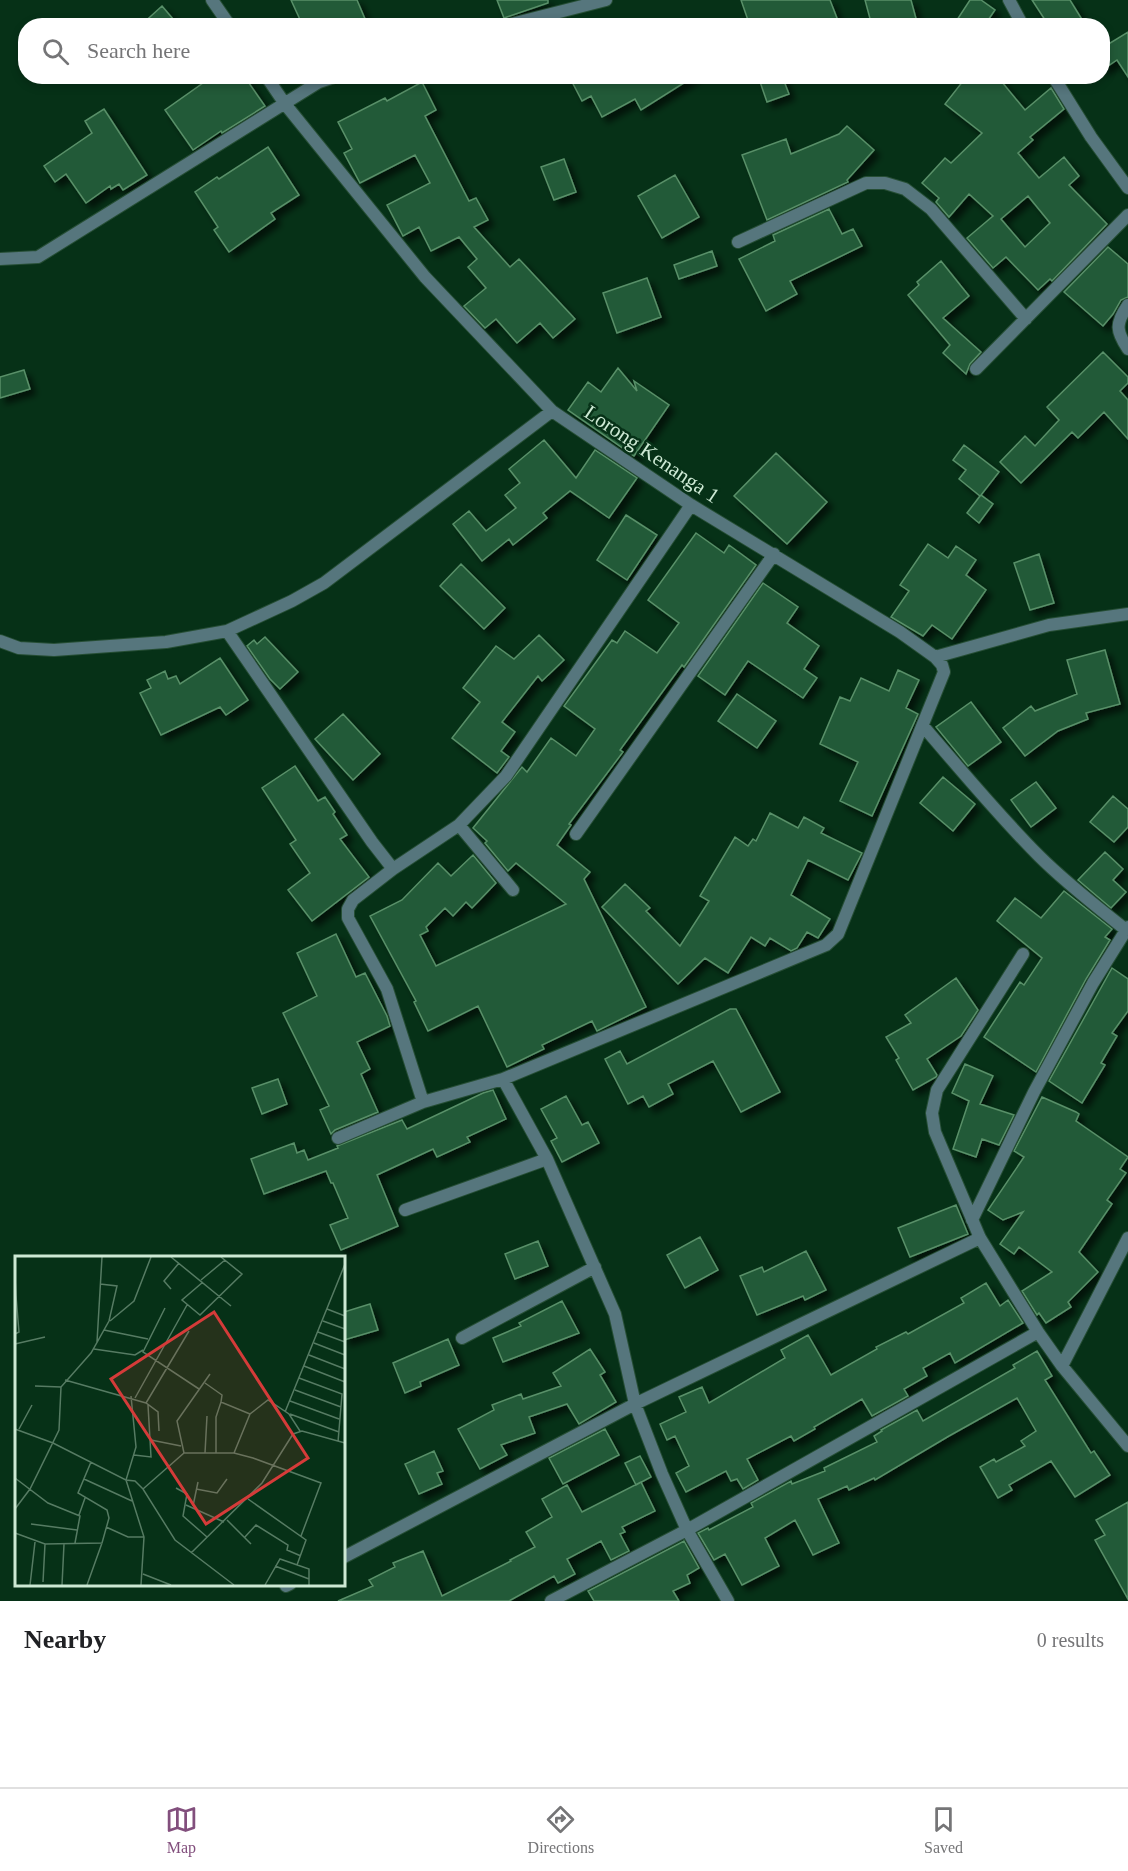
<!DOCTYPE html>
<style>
body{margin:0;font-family:"Times New Roman",serif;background:#f2f2f2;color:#202124}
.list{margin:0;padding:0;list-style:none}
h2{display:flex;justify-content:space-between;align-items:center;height:78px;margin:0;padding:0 24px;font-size:26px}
h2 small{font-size:20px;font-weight:400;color:#757577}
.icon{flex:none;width:33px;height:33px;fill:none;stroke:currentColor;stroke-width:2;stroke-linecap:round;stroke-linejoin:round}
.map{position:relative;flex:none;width:1128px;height:1601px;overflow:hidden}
.search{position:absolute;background:#fff;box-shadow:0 3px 9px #0003;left:18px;right:18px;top:18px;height:66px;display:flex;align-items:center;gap:15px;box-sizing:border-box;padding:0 21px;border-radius:24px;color:#757577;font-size:22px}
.sheet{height:186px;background:#fff}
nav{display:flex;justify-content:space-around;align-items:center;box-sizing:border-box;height:84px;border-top:2px solid #e0e0e0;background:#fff;font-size:16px;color:#757577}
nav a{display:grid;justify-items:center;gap:3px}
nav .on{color:#824f7d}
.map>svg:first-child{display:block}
</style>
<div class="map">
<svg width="1128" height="1601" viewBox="0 0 1128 1601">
<defs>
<filter id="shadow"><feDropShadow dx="5.5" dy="5.5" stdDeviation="3" flood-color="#0009"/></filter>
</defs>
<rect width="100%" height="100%" fill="#063117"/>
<path fill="#245a37" stroke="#599069" stroke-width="1.5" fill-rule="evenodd" filter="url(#shadow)" d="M 291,0 L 357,0 L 368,26 L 303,26 Z
M 497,0 L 548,0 L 548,3 L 504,18 Z
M 741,0 L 830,0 L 840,26 L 750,26 Z
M 865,0 L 911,0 L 918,26 L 872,26 Z
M 970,0 L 981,0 L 995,10 L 984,26 L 953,26 Z
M 1032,0 L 1070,0 L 1086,26 L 1049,26 Z
M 162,6 L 179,26 L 140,26 Z
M 1128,32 L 1128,77 L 1117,60 L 1102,70 L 1102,48 Z
M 213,76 L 244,76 L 265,106 L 222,133 L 221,131 L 193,150 L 165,110 Z
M 569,76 L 695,76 L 641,110 L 635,99 L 602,117 L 591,96 L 582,101 Z
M 758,76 L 782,76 L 789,94 L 767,102 Z
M 967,76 L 997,76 L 1025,110 L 1051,88 L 1064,109 L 1030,137 L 1033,140 L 1018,153 L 1039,178 L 1064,157 L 1079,176 L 1069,185 L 1107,224 L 1052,281 L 1050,279 L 1038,290 L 1006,257 L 993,268 L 967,238 L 993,216 L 969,194 L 949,217 L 936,202 L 939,198 L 922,183 L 945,158 L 951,163 L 982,133 L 945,104 ZM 1028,196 L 1050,223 L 1025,247 L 1001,219 Z
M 422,82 L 436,110 L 425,116 L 469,201 L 476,198 L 488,220 L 474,227 L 510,267 L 519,259 L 575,319 L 553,338 L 540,323 L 517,343 L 496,319 L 485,328 L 464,306 L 486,288 L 468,267 L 477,259 L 459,237 L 431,251 L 419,227 L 403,236 L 387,205 L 430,183 L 415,155 L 360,183 L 344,153 L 352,149 L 338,122 L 385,98 L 387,101 Z
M 104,109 L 147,175 L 123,190 L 119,184 L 111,189 L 110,186 L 86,203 L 66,174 L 55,182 L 44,166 L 92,133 L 85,121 Z
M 847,126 L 874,150 L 847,180 L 848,182 L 767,220 L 742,155 L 786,139 L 791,154 L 839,134 Z
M 268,147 L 299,195 L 271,213 L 275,219 L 229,252 L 214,230 L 218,227 L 195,192 L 217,177 L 219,179 Z
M 564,159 L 576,192 L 554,200 L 541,167 Z
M 675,175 L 699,217 L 662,238 L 638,196 Z
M 829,209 L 842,234 L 853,229 L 862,246 L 790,281 L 797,294 L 766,311 L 739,259 L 775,241 L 773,235 Z
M 1108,247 L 1128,264 L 1128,297 L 1121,300 L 1113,314 L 1103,326 L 1064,292 Z
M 712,251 L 717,266 L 679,279 L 674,265 Z
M 941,261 L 969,296 L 943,318 L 981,352 L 970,364 L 966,374 L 943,353 L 950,345 L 908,295 L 919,285 L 917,282 Z
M 647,278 L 661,317 L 617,333 L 603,293 Z
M 1103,352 L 1128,377 L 1128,383 L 1120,391 L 1128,400 L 1128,439 L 1104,412 L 1078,438 L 1072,432 L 1021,483 L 1000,462 L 1025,436 L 1035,446 L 1059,420 L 1047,407 Z
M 618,368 L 637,391 L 634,381 L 669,405 L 634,456 L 568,410 L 588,382 L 601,392 Z
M 24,370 L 30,389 L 0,398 L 0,377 Z
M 544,440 L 576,478 L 595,450 L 637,478 L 609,518 L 570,491 L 543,513 L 547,518 L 513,545 L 509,539 L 482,561 L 453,524 L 469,511 L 486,531 L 516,508 L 505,495 L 520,483 L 509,469 Z
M 964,445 L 999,472 L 981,495 L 993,504 L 979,523 L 967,513 L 980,496 L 959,479 L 966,470 L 953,460 Z
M 776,453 L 827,502 L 787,544 L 734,496 Z
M 626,515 L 657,535 L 627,580 L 597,560 Z
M 696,533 L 724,553 L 729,545 L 756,565 L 684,667 L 682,665 L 620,750 L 623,752 L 569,824 L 571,825 L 557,845 L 590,872 L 584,879 L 646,1007 L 597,1031 L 592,1021 L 542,1045 L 544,1049 L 507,1067 L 478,1006 L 428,1031 L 414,1002 L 416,1001 L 370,916 L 402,900 L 438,863 L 451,876 L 473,855 L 496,883 L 472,908 L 466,902 L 453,916 L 445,908 L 426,927 L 428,931 L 420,935 L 436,966 L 566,904 L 516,863 L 508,871 L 485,843 L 487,841 L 473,828 L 522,767 L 527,772 L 551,738 L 576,756 L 595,729 L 564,706 L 612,640 L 617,643 L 625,631 L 657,653 L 679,623 L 648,600 Z
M 928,544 L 948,558 L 956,546 L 976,560 L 966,575 L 986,590 L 952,639 L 932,625 L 923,636 L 891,617 L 909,591 L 900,585 Z
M 1039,554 L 1054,603 L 1030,610 L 1014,563 Z
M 461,564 L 505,608 L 484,629 L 440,586 Z
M 763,583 L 798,607 L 787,623 L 819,646 L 804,669 L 817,678 L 803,698 L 748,661 L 725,695 L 698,676 Z
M 539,635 L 564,660 L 542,681 L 538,676 L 502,722 L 515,732 L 501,751 L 509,757 L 497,773 L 452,738 L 480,702 L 463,688 L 496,646 L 514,659 Z
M 265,637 L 298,672 L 280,689 L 270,679 L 247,646 L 254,640 L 257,644 Z
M 1105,650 L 1120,704 L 1086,713 L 1088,719 L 1058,731 L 1025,756 L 1003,728 L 1031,706 L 1035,711 L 1077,694 L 1067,660 Z
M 220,658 L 248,700 L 226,715 L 220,707 L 161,735 L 140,693 L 151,688 L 147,680 L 165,671 L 168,679 L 176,676 L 180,684 Z
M 898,670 L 919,680 L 906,708 L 918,714 L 872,816 L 840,801 L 858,762 L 820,744 L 840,697 L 850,701 L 861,678 L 889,691 Z
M 737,694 L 776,721 L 757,748 L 718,721 Z
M 971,702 L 1001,742 L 968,766 L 936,727 Z
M 343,714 L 380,754 L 353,780 L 315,739 Z
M 295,766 L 318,801 L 325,797 L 335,812 L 333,814 L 347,835 L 340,839 L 369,877 L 312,921 L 288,890 L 310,873 L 290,844 L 296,840 L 262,788 Z
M 943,777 L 975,804 L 953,831 L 920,803 Z
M 1036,782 L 1056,808 L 1031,827 L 1011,800 Z
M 1113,796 L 1128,809 L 1128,827 L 1114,842 L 1090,822 Z
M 770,813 L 798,828 L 804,817 L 824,828 L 821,833 L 862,853 L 848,880 L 808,860 L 791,895 L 830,919 L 818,938 L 807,932 L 797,948 L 791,951 L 770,938 L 765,946 L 751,937 L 728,973 L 705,958 L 678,984 L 602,907 L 625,884 L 650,908 L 646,911 L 680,946 L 709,901 L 700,896 L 735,837 L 748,846 L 753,839 L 756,841 Z
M 1105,852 L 1123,869 L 1113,880 L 1126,892 L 1111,908 L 1078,880 Z
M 1064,891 L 1112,929 L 1105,937 L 1110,940 L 1086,979 L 1036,1072 L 984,1037 L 1020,982 L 1024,985 L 1042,958 L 997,921 L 1015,898 L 1041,918 Z
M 336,934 L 356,977 L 365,973 L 387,1016 L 390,1026 L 357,1042 L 370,1069 L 361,1074 L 378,1112 L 335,1130 L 331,1134 L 320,1110 L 329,1106 L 283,1013 L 317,996 L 297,953 Z
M 1112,968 L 1128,979 L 1128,1011 L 1112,1033 L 1117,1036 L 1101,1063 L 1105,1065 L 1082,1103 L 1049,1081 Z
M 956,978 L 978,1010 L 961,1036 L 927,1059 L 937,1075 L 936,1077 L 913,1090 L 896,1060 L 899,1058 L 886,1037 L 911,1023 L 905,1015 Z
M 730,1009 L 736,1009 L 780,1092 L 741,1112 L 713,1061 L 668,1084 L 673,1094 L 649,1107 L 643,1096 L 628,1104 L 605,1059 L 620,1051 L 627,1064 Z
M 965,1064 L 993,1076 L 980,1104 L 1014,1115 L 999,1145 L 982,1139 L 976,1157 L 953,1149 L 969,1101 L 952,1093 Z
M 278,1079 L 287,1104 L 262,1114 L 252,1088 Z
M 493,1090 L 506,1119 L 467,1137 L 470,1142 L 437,1157 L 433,1149 L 377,1175 L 398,1226 L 341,1250 L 330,1225 L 348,1218 L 333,1183 L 331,1183 L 326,1171 L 264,1194 L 251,1159 L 294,1143 L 297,1153 L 304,1150 L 308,1160 L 338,1148 L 337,1146 L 402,1120 L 407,1129 L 483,1093 Z
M 566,1096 L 582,1125 L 588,1122 L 599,1143 L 562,1162 L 551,1141 L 557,1138 L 541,1109 Z
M 1042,1097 L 1076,1112 L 1079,1114 L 1076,1121 L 1128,1157 L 1120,1169 L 1126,1173 L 1107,1200 L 1112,1204 L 1079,1252 L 1098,1272 L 1068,1302 L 1071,1307 L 1046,1323 L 1039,1313 L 1037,1315 L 1022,1291 L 1052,1272 L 1019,1247 L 1014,1254 L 1000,1244 L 1023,1212 L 1003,1220 L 988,1210 L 1024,1157 L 1014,1151 Z
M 956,1205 L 968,1234 L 910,1257 L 898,1228 Z
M 700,1237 L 718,1270 L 685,1288 L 667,1255 Z
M 538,1241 L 548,1266 L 515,1279 L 505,1254 Z
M 806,1251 L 826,1290 L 805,1300 L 803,1296 L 757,1315 L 740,1276 L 762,1267 L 764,1272 Z
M 986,1283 L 1000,1306 L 1008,1300 L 1023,1323 L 955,1363 L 950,1353 L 923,1368 L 927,1376 L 904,1389 L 908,1396 L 872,1416 L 862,1399 L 814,1427 L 815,1429 L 794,1441 L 791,1436 L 747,1459 L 758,1480 L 743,1489 L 737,1479 L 731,1481 L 726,1471 L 686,1492 L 676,1473 L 689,1466 L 675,1436 L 667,1440 L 660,1424 L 686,1412 L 679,1397 L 702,1387 L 709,1403 L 785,1358 L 781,1350 L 808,1335 L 831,1375 L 877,1349 L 876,1347 L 906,1332 L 908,1334 L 964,1303 L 961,1298 Z
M 562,1301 L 579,1333 L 503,1362 L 493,1338 L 521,1326 L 519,1323 Z
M 370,1304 L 378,1330 L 344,1340 L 344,1312 Z
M 448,1339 L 459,1365 L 420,1382 L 421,1386 L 405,1393 L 393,1363 Z
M 590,1349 L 605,1372 L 600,1375 L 616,1402 L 579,1424 L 567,1404 L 529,1417 L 535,1433 L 501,1445 L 507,1455 L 480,1469 L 458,1429 L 494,1410 L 492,1405 L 521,1394 L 523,1399 L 561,1386 L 553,1373 Z
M 1037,1351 L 1052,1376 L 1045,1380 L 1091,1453 L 1094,1451 L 1110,1475 L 1075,1497 L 1051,1461 L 1009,1485 L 1012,1490 L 998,1498 L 980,1467 L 994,1459 L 996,1462 L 1025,1446 L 1021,1441 L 1036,1431 L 1017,1398 L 949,1436 L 875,1480 L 874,1478 L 849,1490 L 847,1486 L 818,1499 L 839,1543 L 813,1555 L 795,1520 L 765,1538 L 779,1566 L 742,1585 L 725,1554 L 714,1560 L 698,1533 L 708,1528 L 709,1530 L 753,1507 L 751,1503 L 791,1481 L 792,1484 L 825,1471 L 824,1468 L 877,1442 L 874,1436 L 882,1431 L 881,1430 L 917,1410 L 923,1421 L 1015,1368 L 1013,1365 Z
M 605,1429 L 619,1455 L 563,1484 L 549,1458 Z
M 434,1451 L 443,1471 L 437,1473 L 442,1484 L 419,1494 L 405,1464 Z
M 640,1456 L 651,1477 L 636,1485 L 625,1463 Z
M 641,1482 L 655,1511 L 622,1527 L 625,1532 L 620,1534 L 629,1551 L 611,1560 L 601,1541 L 567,1559 L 575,1574 L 558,1583 L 554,1576 L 509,1601 L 338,1601 L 373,1586 L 369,1580 L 395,1567 L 393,1563 L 423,1551 L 442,1596 L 511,1561 L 510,1560 L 535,1547 L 526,1532 L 552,1517 L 542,1499 L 567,1485 L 582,1512 Z
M 1128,1502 L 1128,1599 L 1095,1540 L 1105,1535 L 1096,1520 Z
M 684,1541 L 699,1568 L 687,1575 L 690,1583 L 673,1591 L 679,1601 L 594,1601 L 588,1591 Z"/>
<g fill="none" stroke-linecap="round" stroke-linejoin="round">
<defs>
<path id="street" d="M 212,0 L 230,26
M 1009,0 L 1023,26
M 504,26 L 606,0
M 266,76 L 285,104 L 425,277 L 552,411 L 691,505 L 900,632 L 935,657 L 1049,625 L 1128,614
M 1053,76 L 1091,137 L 1128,188
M 738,242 L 866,183 L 885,183 L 905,189 L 931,209 L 1026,319
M 0,259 L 38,257 L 319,82 L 337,76
M 1128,305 C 1115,324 1116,331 1128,349
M 976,369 L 1128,215
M 227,631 L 372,842 L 393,869 L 459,825 L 506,776 L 691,505
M 0,641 L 19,648 L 54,650 L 166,642 L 227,631 L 292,601 L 324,583 L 552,411
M 923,726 C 961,770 998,815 1039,856 C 1066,883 1096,906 1126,930
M 459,825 L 513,890
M 576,834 L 774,554
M 393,869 L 353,900 L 348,909 L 348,918 L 387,989 L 423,1102
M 1023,954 L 937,1090 L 932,1113 L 935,1132 L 980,1238 L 1038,1332 L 1062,1366 L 1128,1446
M 503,1079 L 547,1159 L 615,1314 L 635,1404 L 662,1474 L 687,1530 L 728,1601
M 338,1138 L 423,1102 L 503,1079 L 826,945 L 838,934 L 944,672 L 942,665 L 935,657
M 405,1210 L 547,1159
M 972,1220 L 1034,1092 L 1093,983 L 1128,927
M 462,1338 L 595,1267
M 1062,1366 L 1128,1238
M 344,1557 L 635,1404 L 980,1238
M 286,1586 L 290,1584
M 551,1601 L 687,1530 L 1038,1332"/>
</defs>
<use href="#street" stroke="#264e35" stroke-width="14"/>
<use href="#street" stroke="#56767d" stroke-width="12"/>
</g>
<g text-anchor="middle" stroke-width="5" stroke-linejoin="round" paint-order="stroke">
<g font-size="21" fill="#cde9d4" stroke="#063117">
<text transform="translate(652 454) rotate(34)" y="7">Lorong Kenanga 1</text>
</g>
</g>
<g transform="translate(15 1256)">
<rect width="330" height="330" fill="#063117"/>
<path fill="none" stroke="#567b63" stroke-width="1.5" d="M 156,1 L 216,50M 0,21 L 1,41M 186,24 L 210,4M 188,26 L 167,44 L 185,59 L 227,18 L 206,1M 156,33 L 149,25 L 164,7M 150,52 L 128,96 L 184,133M 312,53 L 330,60M 95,65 L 119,45 L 136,1M 308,65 L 330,73M 89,74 L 133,83M 303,76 L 330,86M 0,78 L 4,76 L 1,40M 82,86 L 87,1M 299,87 L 330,99M 0,88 L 30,81M 79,93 L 120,99 L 128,94M 294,99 L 330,113M 289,110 L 330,126M 284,122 L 327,138 L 323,186M 50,124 L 131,147 L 143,156 L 144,175M 190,127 L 207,139 L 206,146M 20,130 L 46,131M 280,134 L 326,151M 116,140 L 121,191 L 111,224 L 120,225 L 128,233 L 160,284 L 219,329M 120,142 L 172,49M 275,145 L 324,163M 131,147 L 174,75M 270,156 L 330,8M 275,158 L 324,176M 0,173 L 38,187 L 111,224 L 129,281 L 126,329M 4,173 L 17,149M 136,184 L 166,190M 169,197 L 162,165 L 195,118M 190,197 L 192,160M 201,197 L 201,161 L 206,146 L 235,158M 219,197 L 235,158 L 253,144 L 274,158 L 285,175M 119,199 L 136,201 L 133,149M 0,222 L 33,247 L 65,260 L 60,287M 69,223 L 117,245M 161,232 L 172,238 L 168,260 L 192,281M 128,233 L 169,197 L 219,197 L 238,202 L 306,227 L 286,280M 181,233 L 202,237 L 212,223M 233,243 L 291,284 L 282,309M 171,249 L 209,266M 178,250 L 183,226M 0,253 L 15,233 L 44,174 L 46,131 L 76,97 L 94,65 L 102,30 L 85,28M 64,259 L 70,242M 212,264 L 236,288M 16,268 L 62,274M 91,271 L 113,281 L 129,281M 0,277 L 30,288 L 87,287 L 94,262 L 92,254 L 63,237 L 76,206M 229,282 L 241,269 L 273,289 L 272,294 L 286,300M 176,297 L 247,227 L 278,178 L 287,175 L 330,187M 260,310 L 294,323M 128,318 L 156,329M 28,326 L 30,288M 15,329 L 20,286M 47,329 L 49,288M 72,329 L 87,287M 250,329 L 265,303 L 294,313 L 294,329"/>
<path fill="#d53b39" fill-opacity="0.15" stroke="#d53b39" stroke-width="3" d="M 199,56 L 293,202 L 191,268 L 96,123 Z"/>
<rect width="330" height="330" fill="none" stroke="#cde9d4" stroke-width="3"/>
</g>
</svg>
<div class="search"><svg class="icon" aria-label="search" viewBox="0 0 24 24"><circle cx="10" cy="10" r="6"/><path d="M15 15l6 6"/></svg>Search here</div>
</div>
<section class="sheet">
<h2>Nearby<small>0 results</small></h2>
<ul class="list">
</ul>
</section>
<nav>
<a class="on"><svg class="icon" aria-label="map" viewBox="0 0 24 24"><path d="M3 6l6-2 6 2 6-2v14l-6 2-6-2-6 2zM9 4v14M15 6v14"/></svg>Map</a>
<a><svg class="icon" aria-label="directions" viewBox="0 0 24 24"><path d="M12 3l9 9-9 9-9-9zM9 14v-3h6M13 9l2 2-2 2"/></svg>Directions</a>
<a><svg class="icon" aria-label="saved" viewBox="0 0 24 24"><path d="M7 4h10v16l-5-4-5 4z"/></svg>Saved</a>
</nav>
